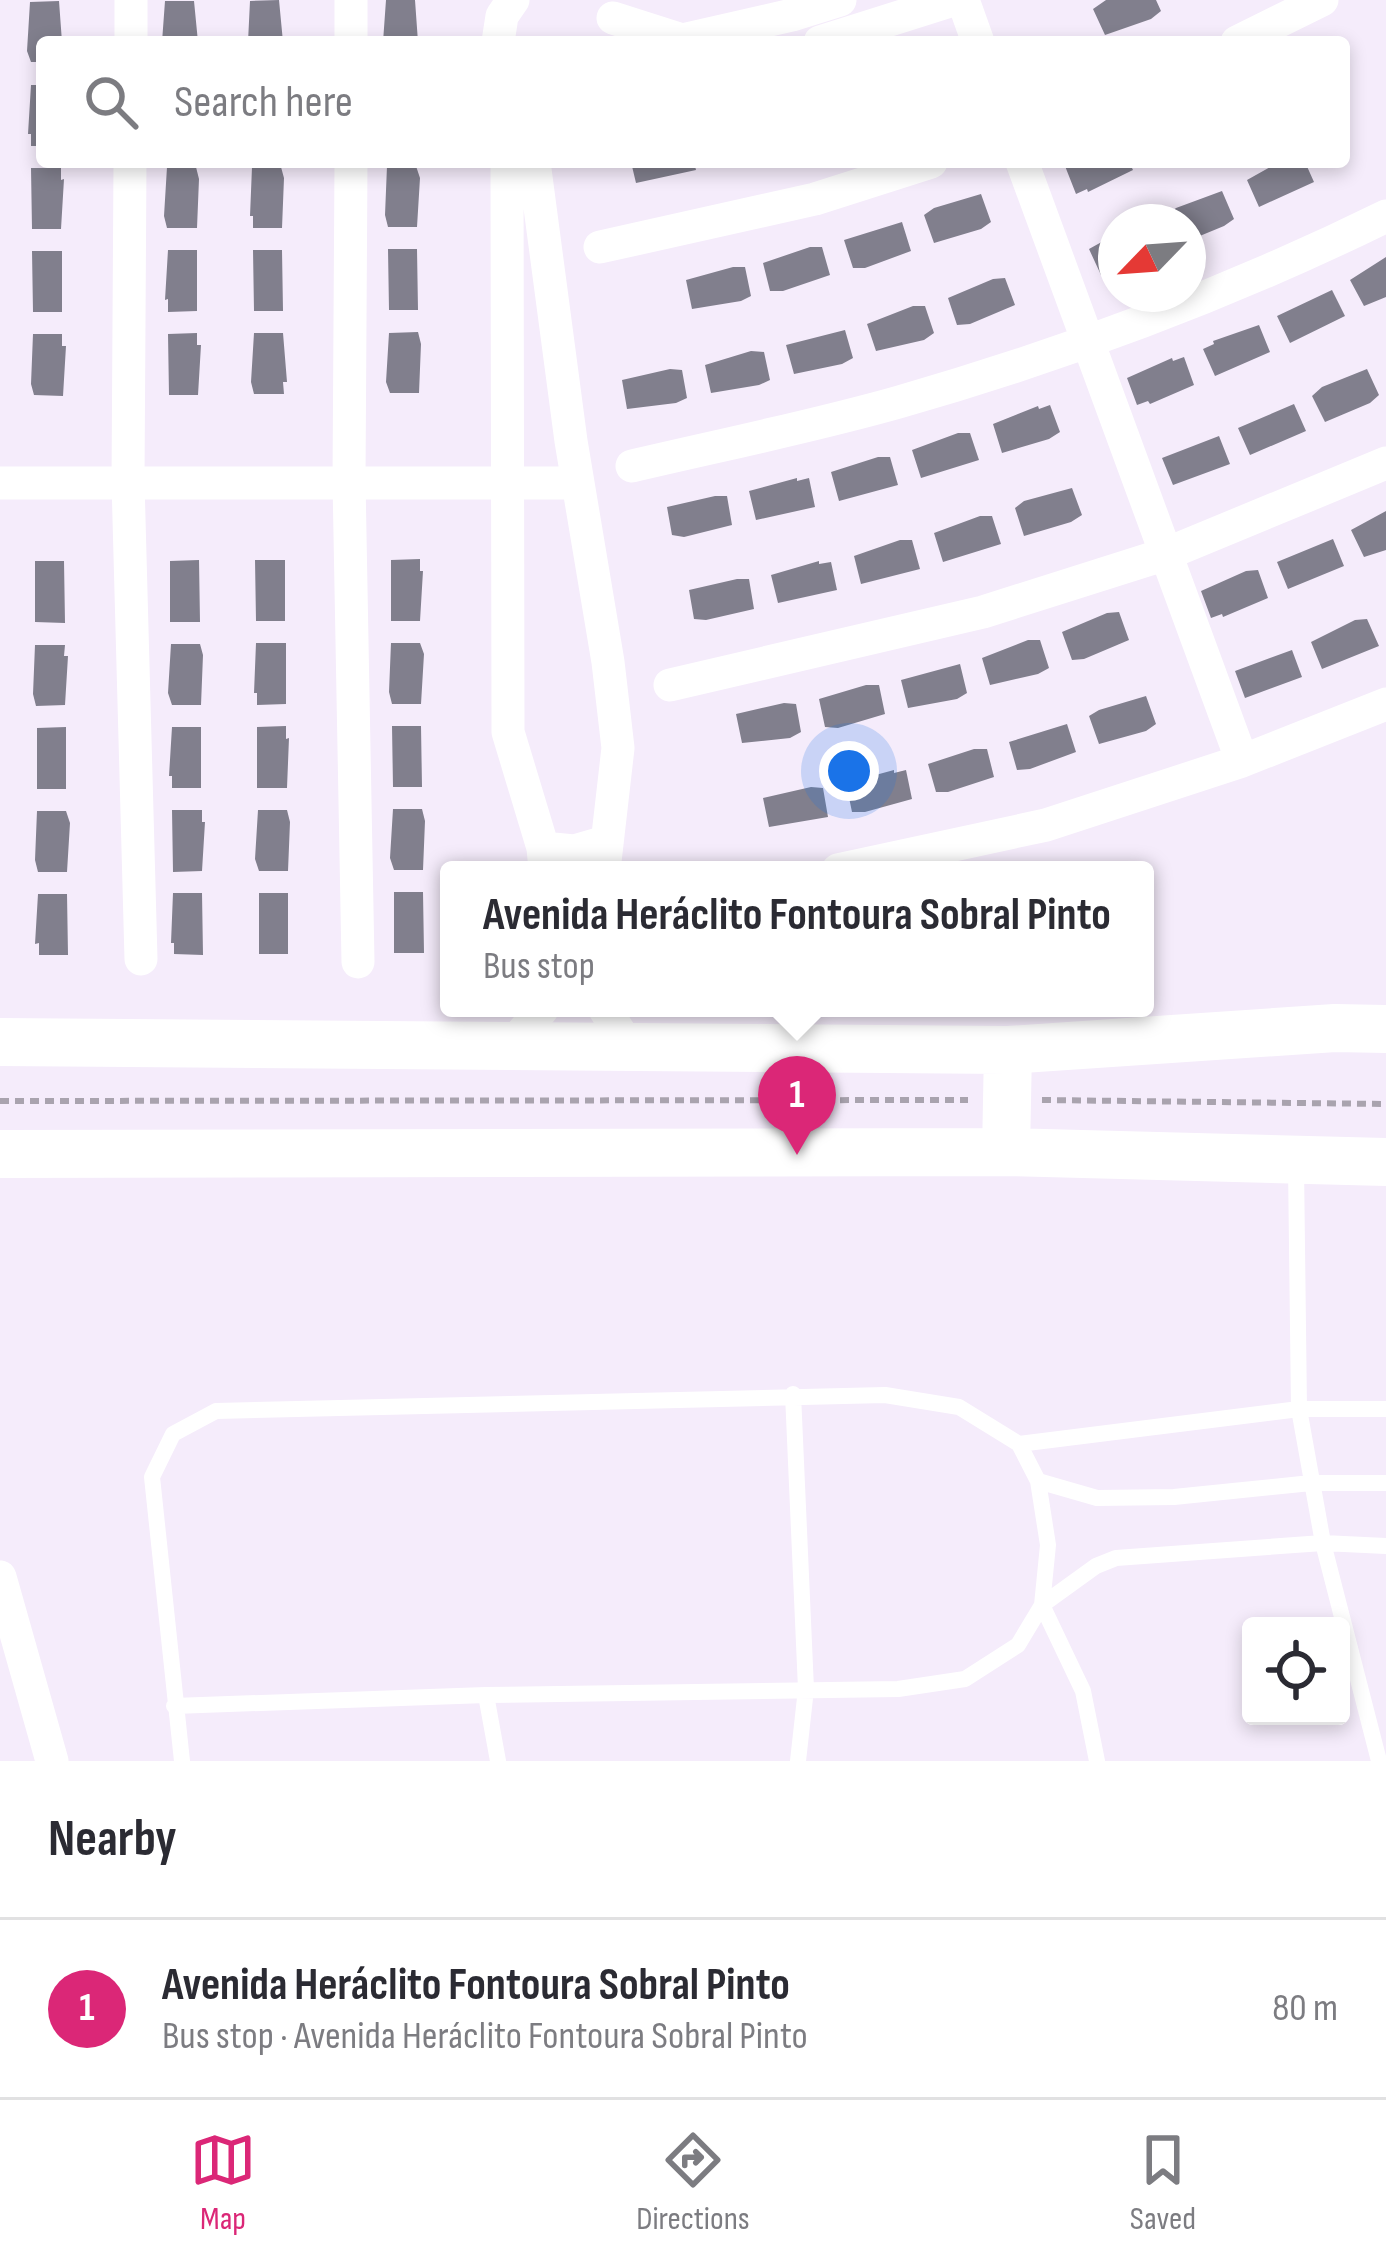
<!DOCTYPE html>
<meta charset="utf-8">
<style>
body{margin:0;font-family:"Sofia Sans Condensed",sans-serif;background:#f7f7f7;color:#2b2b33}
.controls{position:absolute;right:36px;bottom:36px;display:grid;overflow:hidden;border-radius:12px;box-shadow:0 6px 18px #0003}
.controls button{width:108px;height:108px;display:grid;place-items:center;padding:0;border:0;border-bottom:3px solid #e1e1e2;background:#fff;color:#2b2b33;font:60px sans-serif}
.compass{position:absolute;left:1098px;top:204px;width:108px;height:108px;border-radius:50%;background:#fff;box-shadow:0 6px 18px #0003;rotate:245deg}
.you{position:absolute;left:849px;top:771px;width:42px;height:42px;margin:-30px;border:9px solid #fff;border-radius:50%;background:#1a73e8;box-shadow:0 0 0 18px #1a73e833}
.badge{display:grid;place-items:center;width:78px;height:78px;border-radius:50%;background:#db2777;color:#fff;font-size:39px;font-weight:700}
.pin{position:absolute;translate:-50% -99px;filter:drop-shadow(0 3px 6px #0008)}
.pin::after{content:'';position:absolute;top:63px;width:42px;height:36px;background:inherit;clip-path:polygon(0 0,100% 0,50% 100%)}
.popup{position:absolute;left:440px;top:861px;width:714px;height:156px;box-sizing:border-box;display:grid;place-content:center;border-radius:12px;background:#fff;filter:drop-shadow(0 3px 9px #0005);font-size:39px;white-space:nowrap;color:#7c7c81}
.popup b{font-size:45px;color:#2b2b33}
.popup::after{content:'';position:absolute;left:50%;top:100%;margin-left:-24px;border:24px solid transparent;border-top-color:#fff}
.list{margin:0;padding:0;list-style:none}
h2{display:flex;justify-content:space-between;align-items:center;height:156px;margin:0;padding:0 48px;font-size:51px}
h2 small{font-size:39px;font-weight:400;color:#7c7c81}
.list li{display:grid;grid-template-columns:78px 1fr auto;gap:36px;align-items:center;box-sizing:border-box;height:180px;padding:0 48px;border-top:3px solid #e1e1e2}
.list b{display:block;font-size:45px;white-space:nowrap}
.list p{margin:0;font-size:39px;white-space:nowrap;color:#7c7c81}
.list em{font-size:39px;font-style:normal;color:#7c7c81}
.icon{flex:none;width:66px;height:66px;fill:none;stroke:currentColor;stroke-width:2;stroke-linecap:round;stroke-linejoin:round}
.map{position:relative;flex:none;width:1386px;height:1761px;overflow:hidden}
.search{position:absolute;background:#fff;box-shadow:0 6px 18px #0003;left:36px;right:36px;top:36px;height:132px;display:flex;align-items:center;gap:30px;box-sizing:border-box;padding:0 42px;border-radius:12px;color:#7c7c81;font-size:45px}
.sheet{height:336px;background:#fff}
nav{display:flex;justify-content:space-around;align-items:center;box-sizing:border-box;height:168px;border-top:3px solid #e1e1e2;background:#fff;font-size:33px;color:#7c7c81}
nav a{display:grid;justify-items:center;gap:6px}
nav .on{color:#db2777}
.map>svg:first-child{display:block}
</style>
<div class="map">
<svg width="1386" height="1761" viewBox="0 0 1386 1761">
<rect width="100%" height="100%" fill="#f5ecfb"/>
<path fill="#817f8d" d="M 279,0 L 283,42 L 248,42 L 250,1 Z
M 386,0 L 415,0 L 418,42 L 383,42 Z
M 1106,0 L 1156,0 L 1161,11 L 1151,19 L 1105,35 L 1093,9 Z
M 59,1 L 62,42 L 42,42 L 42,62 L 31,62 L 27,51 L 30,2 Z
M 165,1 L 194,1 L 198,42 L 162,42 Z
M 31,85 L 42,85 L 42,146 L 31,146 L 31,134 L 28,134 Z
M 631,162 L 694,162 L 696,170 L 636,183 Z
M 1076,162 L 1129,162 L 1133,170 L 1088,192 L 1087,189 L 1076,194 L 1065,166 Z
M 1279,162 L 1305,162 L 1314,182 L 1259,207 L 1247,180 Z
M 387,166 L 416,166 L 420,178 L 417,227 L 388,227 L 385,215 Z
M 167,167 L 196,167 L 199,179 L 197,228 L 167,228 L 164,216 Z
M 252,167 L 281,167 L 284,178 L 282,228 L 253,228 L 253,216 L 250,216 Z
M 31,168 L 61,168 L 61,180 L 64,179 L 61,229 L 32,229 Z
M 1222,191 L 1234,219 L 1224,226 L 1190,240 L 1188,222 L 1169,222 L 1166,216 L 1176,208 Z
M 981,194 L 991,222 L 981,229 L 934,243 L 924,215 L 934,208 Z
M 902,222 L 911,251 L 865,268 L 853,268 L 844,240 Z
M 1116,234 L 1116,272 L 1101,275 L 1089,249 Z
M 810,247 L 822,247 L 830,275 L 783,291 L 770,291 L 763,263 Z
M 388,249 L 417,249 L 418,310 L 389,310 Z
M 168,250 L 197,250 L 197,311 L 168,312 L 168,299 L 165,300 Z
M 253,250 L 282,250 L 283,311 L 254,311 Z
M 32,251 L 62,251 L 62,312 L 33,312 Z
M 1386,257 L 1386,297 L 1364,306 L 1350,280 Z
M 733,267 L 745,267 L 751,296 L 741,301 L 692,309 L 686,280 Z
M 1005,278 L 1015,305 L 970,324 L 957,325 L 948,298 L 993,279 Z
M 1332,290 L 1345,316 L 1290,343 L 1277,316 Z
M 913,306 L 925,306 L 934,333 L 924,340 L 876,351 L 867,324 Z
M 1259,325 L 1270,352 L 1215,376 L 1203,349 L 1214,344 L 1213,341 Z
M 845,330 L 853,358 L 842,364 L 794,374 L 786,345 Z
M 418,332 L 421,344 L 419,393 L 390,393 L 386,382 L 389,333 Z
M 197,333 L 197,345 L 201,345 L 198,395 L 169,395 L 168,334 Z
M 254,333 L 283,333 L 287,382 L 283,382 L 284,394 L 254,394 L 251,382 Z
M 33,334 L 62,334 L 62,346 L 66,346 L 63,396 L 34,395 L 31,384 Z
M 751,351 L 764,352 L 770,380 L 759,385 L 711,393 L 705,365 Z
M 1184,357 L 1194,385 L 1150,404 L 1148,401 L 1137,405 L 1127,378 L 1172,358 L 1173,361 Z
M 670,369 L 682,370 L 687,398 L 676,403 L 627,409 L 622,380 Z
M 1367,369 L 1379,395 L 1370,403 L 1325,422 L 1312,396 L 1322,387 Z
M 1294,404 L 1306,431 L 1250,455 L 1238,428 Z
M 1050,405 L 1060,432 L 1049,439 L 1002,453 L 993,424 L 1038,406 L 1039,409 Z
M 958,433 L 970,433 L 979,460 L 921,478 L 912,450 Z
M 1219,436 L 1230,464 L 1173,485 L 1162,458 Z
M 878,457 L 890,457 L 898,485 L 839,501 L 831,472 Z
M 797,478 L 797,481 L 809,478 L 815,507 L 756,520 L 749,491 Z
M 1072,488 L 1082,515 L 1071,522 L 1024,536 L 1015,508 L 1024,501 Z
M 715,496 L 727,496 L 732,525 L 684,537 L 672,535 L 667,507 Z
M 1386,511 L 1386,550 L 1364,557 L 1351,530 Z
M 980,516 L 992,516 L 1001,544 L 943,562 L 934,533 Z
M 1333,539 L 1344,566 L 1288,589 L 1277,562 Z
M 900,540 L 912,540 L 920,569 L 861,584 L 854,556 Z
M 420,559 L 420,571 L 423,571 L 420,621 L 391,621 L 391,560 Z
M 199,560 L 200,622 L 170,622 L 170,561 Z
M 255,560 L 285,560 L 285,621 L 256,621 Z
M 35,561 L 64,561 L 65,623 L 35,622 Z
M 819,561 L 819,564 L 831,562 L 837,590 L 778,603 L 771,575 Z
M 1258,570 L 1268,598 L 1223,617 L 1222,614 L 1211,618 L 1201,591 L 1246,571 Z
M 737,579 L 749,579 L 754,609 L 706,620 L 694,619 L 689,590 Z
M 1119,612 L 1129,640 L 1084,659 L 1072,660 L 1062,632 L 1107,613 Z
M 1367,619 L 1379,646 L 1322,669 L 1311,642 L 1355,620 Z
M 1028,640 L 1040,640 L 1049,668 L 1038,674 L 990,685 L 982,658 Z
M 256,643 L 286,643 L 286,704 L 257,705 L 257,693 L 254,693 Z
M 391,643 L 420,643 L 424,654 L 421,704 L 392,704 L 389,692 Z
M 171,644 L 200,644 L 203,655 L 201,705 L 172,705 L 168,693 Z
M 35,645 L 65,645 L 64,656 L 68,656 L 65,705 L 36,706 L 33,694 Z
M 1292,650 L 1302,677 L 1245,698 L 1235,671 Z
M 960,664 L 967,693 L 957,699 L 908,708 L 901,680 Z
M 866,685 L 879,685 L 885,714 L 838,728 L 825,727 L 819,699 Z
M 1146,696 L 1156,724 L 1146,731 L 1099,744 L 1089,716 L 1099,710 Z
M 784,703 L 796,704 L 801,732 L 790,738 L 742,743 L 736,714 Z
M 1067,724 L 1076,752 L 1030,769 L 1017,770 L 1009,742 Z
M 286,726 L 286,739 L 289,738 L 287,788 L 257,788 L 257,727 Z
M 392,726 L 421,726 L 422,787 L 393,787 Z
M 66,727 L 66,789 L 37,789 L 37,728 Z
M 172,727 L 201,727 L 201,788 L 172,788 L 172,776 L 169,776 Z
M 974,749 L 987,749 L 994,777 L 948,792 L 936,792 L 928,764 Z
M 894,770 L 894,773 L 906,770 L 912,799 L 865,812 L 852,812 L 846,783 Z
M 811,787 L 823,788 L 828,817 L 769,827 L 763,798 Z
M 393,809 L 422,809 L 425,821 L 423,870 L 394,870 L 390,858 Z
M 172,810 L 202,810 L 202,822 L 205,822 L 202,871 L 173,872 Z
M 258,810 L 287,810 L 290,822 L 288,871 L 259,871 L 255,859 Z
M 37,811 L 66,811 L 70,823 L 67,872 L 38,872 L 35,860 Z
M 394,892 L 423,892 L 424,953 L 394,953 Z
M 173,893 L 202,893 L 203,955 L 174,954 L 174,943 L 171,943 Z
M 259,893 L 288,893 L 288,954 L 259,954 Z
M 38,894 L 67,894 L 68,955 L 39,955 L 39,943 L 35,944 Z"/>
<g fill="none" stroke-linecap="round" stroke-linejoin="round">
<path stroke="#a9a3ae" stroke-width="6" stroke-dasharray="9 6" stroke-linecap="butt" d="M 1042,1100 L 1386,1104
M 0,1101 L 968,1100"/>
<path stroke="#fff" stroke-width="16" d="M 1296,1165 L 1299,1409 L 1323,1543 L 1379,1761
M 793,1394 L 806,1689 L 798,1761
M 1019,1444 L 1299,1409 L 1386,1409
M 1038,1481 L 1097,1498 L 1174,1497 L 1311,1483 L 1386,1483
M 486,1695 L 498,1761
M 174,1706 L 486,1695 L 898,1689 L 965,1679 L 1018,1645 L 1042,1605 L 1048,1545 L 1038,1481 L 1019,1444 L 959,1407 L 885,1395 L 216,1411 L 173,1434 L 152,1477 L 182,1761
M 1097,1761 L 1083,1691 L 1042,1605 L 1096,1566 L 1116,1558 L 1323,1543 L 1386,1546"/>
<path stroke="#fff" stroke-width="33" d="M 963,0 L 978,42
M 613,18 L 682,40 L 792,15 L 840,0
M 131,42 L 131,0
M 351,42 L 351,0
M 498,42 L 502,16 L 513,0
M 820,42 L 953,0
M 1237,42 L 1322,0
M 130,162 L 128,482 L 141,959
M 351,162 L 349,481 L 358,962
M 507,162 L 508,732 L 543,848 L 545,870
M 534,162 L 571,441 L 608,662 L 618,748 L 604,870
M 1022,162 L 1242,761
M 600,247 L 815,199 L 931,162
M 632,466 C 721,445 811,427 899,402 C 1066,354 1230,293 1386,216
M 0,483 L 577,483
M 670,685 L 983,612 L 1166,554 L 1386,463
M 543,848 L 574,851 L 605,842
M 838,870 L 1046,825 L 1242,761 L 1386,704
M 604,1008 L 629,1047
M 511,1046 L 543,1008
M 0,1577 L 52,1761"/>
<path stroke="#fff" stroke-width="48" d="M 0,1042 L 1008,1050 L 1335,1028 L 1386,1029
M 1006,1152 L 1008,1050
M 0,1154 L 1006,1152 L 1386,1162"/>
</g>
</svg>
<div class="controls">
<button><svg class="icon" aria-label="locate" viewBox="0 0 24 24"><circle cx="12" cy="12" r="6"/><path d="M12 2v4M12 18v4M2 12h4M18 12h4"/></svg></button>
</div>
<svg class="compass" viewBox="-18 -18 36 36"><path d="M0-13l5 13h-10z" fill="#e53935"/><path d="M0 13l5-13h-10z" fill="#7c7c81"/></svg>
<div class="you"></div>
<div class="pin badge" style="left:797px;top:1155px">1</div>
<div class="popup"><b>Avenida Heráclito Fontoura Sobral Pinto</b>Bus stop</div>
<div class="search"><svg class="icon" aria-label="search" viewBox="0 0 24 24"><circle cx="10" cy="10" r="6"/><path d="M15 15l6 6"/></svg>Search here</div>
</div>
<section class="sheet">
<h2>Nearby<small></small></h2>
<ul class="list">
<li><span class="badge">1</span><div><b>Avenida Heráclito Fontoura Sobral Pinto</b><p>Bus stop · Avenida Heráclito Fontoura Sobral Pinto</p></div><em>80 m</em></li>
</ul>
</section>
<nav>
<a class="on"><svg class="icon" aria-label="map" viewBox="0 0 24 24"><path d="M3 6l6-2 6 2 6-2v14l-6 2-6-2-6 2zM9 4v14M15 6v14"/></svg>Map</a>
<a><svg class="icon" aria-label="directions" viewBox="0 0 24 24"><path d="M12 3l9 9-9 9-9-9zM9 14v-3h6M13 9l2 2-2 2"/></svg>Directions</a>
<a><svg class="icon" aria-label="saved" viewBox="0 0 24 24"><path d="M7 4h10v16l-5-4-5 4z"/></svg>Saved</a>
</nav>
